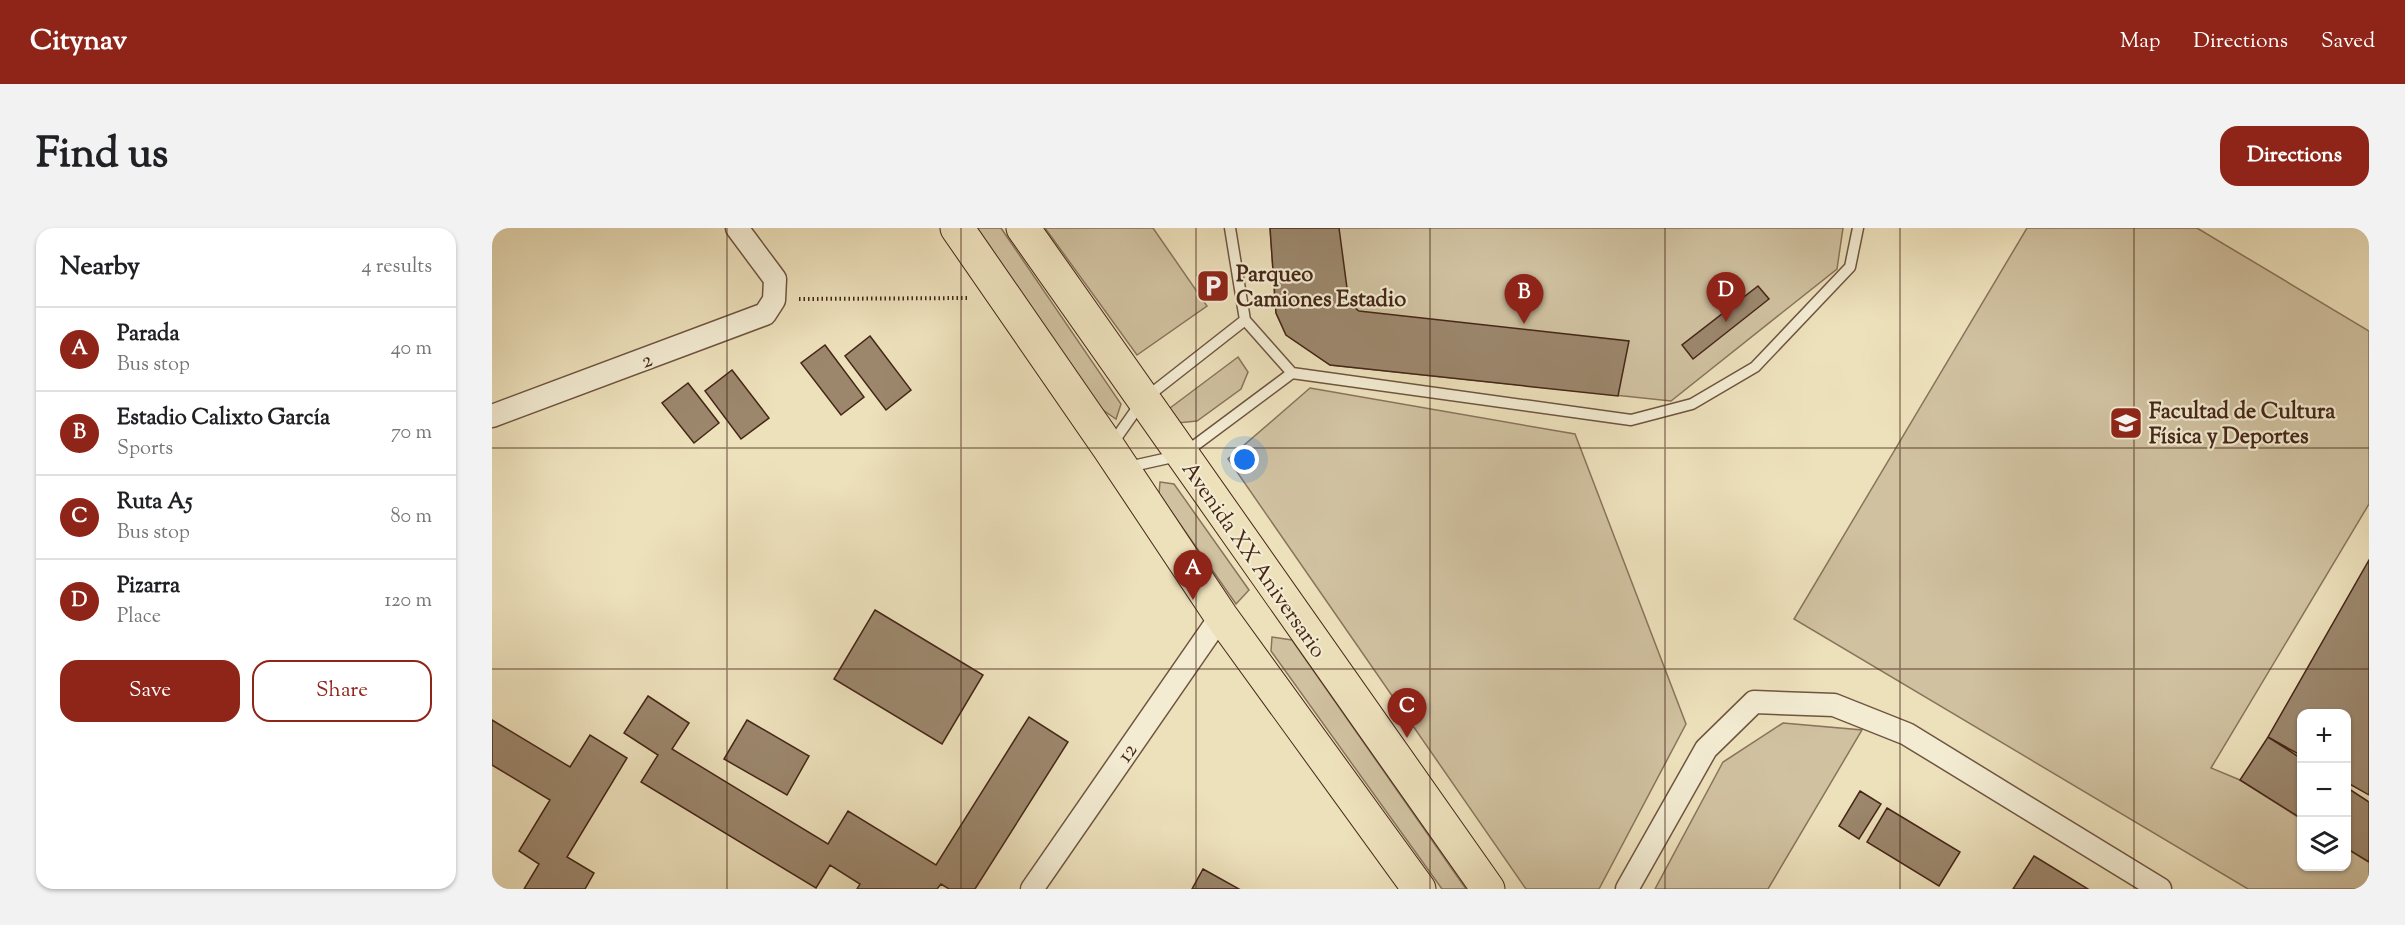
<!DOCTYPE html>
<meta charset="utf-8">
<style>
body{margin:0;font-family:"Sorts Mill Goudy",serif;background:#f2f2f2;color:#202124}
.controls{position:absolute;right:18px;bottom:18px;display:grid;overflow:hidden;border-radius:12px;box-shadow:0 2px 4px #0004}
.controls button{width:54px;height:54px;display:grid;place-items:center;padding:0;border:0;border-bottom:2px solid #e0e0e0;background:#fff;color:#202124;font:30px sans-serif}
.you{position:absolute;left:753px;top:232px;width:21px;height:21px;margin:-15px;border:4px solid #fff;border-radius:50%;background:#1a73e8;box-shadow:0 0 0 9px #1a73e833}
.badge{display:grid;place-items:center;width:39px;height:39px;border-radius:50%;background:#8f2418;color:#fff;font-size:20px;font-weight:700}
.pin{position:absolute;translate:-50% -50px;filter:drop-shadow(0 2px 3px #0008)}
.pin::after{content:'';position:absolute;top:32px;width:21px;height:18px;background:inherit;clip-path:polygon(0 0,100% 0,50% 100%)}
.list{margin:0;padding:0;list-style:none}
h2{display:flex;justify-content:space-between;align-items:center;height:78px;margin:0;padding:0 24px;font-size:26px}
h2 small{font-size:20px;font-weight:400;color:#757577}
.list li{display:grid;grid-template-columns:39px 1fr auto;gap:18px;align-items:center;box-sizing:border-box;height:84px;padding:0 24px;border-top:2px solid #e0e0e0}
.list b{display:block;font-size:22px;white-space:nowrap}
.list p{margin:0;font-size:20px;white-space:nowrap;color:#757577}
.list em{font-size:20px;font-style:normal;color:#757577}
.actions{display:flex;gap:12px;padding:18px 24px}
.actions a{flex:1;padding:14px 0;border:2px solid #8f2418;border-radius:18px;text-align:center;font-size:21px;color:#8f2418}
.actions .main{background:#8f2418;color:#fff}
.icon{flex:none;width:33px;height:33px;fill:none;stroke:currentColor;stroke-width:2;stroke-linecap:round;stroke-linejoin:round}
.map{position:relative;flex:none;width:1877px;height:661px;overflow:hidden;border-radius:18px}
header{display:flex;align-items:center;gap:36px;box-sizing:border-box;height:84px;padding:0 30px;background:#8f2418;color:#fff}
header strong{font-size:28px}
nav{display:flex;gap:33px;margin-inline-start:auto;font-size:21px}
.intro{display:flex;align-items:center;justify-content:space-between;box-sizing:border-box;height:144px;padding:0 36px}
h1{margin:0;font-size:42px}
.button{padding:15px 27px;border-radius:18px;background:#8f2418;color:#fff;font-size:21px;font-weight:700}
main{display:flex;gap:36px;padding:0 36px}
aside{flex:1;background:#fff;border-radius:18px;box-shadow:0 2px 4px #0004}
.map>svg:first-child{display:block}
</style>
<header>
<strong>Citynav</strong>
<nav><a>Map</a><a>Directions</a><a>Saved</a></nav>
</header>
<div class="intro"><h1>Find us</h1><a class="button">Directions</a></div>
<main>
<aside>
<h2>Nearby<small>4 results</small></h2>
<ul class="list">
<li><span class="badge">A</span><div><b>Parada</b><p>Bus stop</p></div><em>40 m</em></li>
<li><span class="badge">B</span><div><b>Estadio Calixto García</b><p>Sports</p></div><em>70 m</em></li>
<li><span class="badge">C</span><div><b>Ruta A5</b><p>Bus stop</p></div><em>80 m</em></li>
<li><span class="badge">D</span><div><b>Pizarra</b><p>Place</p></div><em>120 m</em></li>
</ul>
<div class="actions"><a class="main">Save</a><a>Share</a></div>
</aside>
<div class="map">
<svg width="1877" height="661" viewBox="0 0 1877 661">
<rect width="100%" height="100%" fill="#ede1bc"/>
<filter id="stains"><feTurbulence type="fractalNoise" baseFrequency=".00333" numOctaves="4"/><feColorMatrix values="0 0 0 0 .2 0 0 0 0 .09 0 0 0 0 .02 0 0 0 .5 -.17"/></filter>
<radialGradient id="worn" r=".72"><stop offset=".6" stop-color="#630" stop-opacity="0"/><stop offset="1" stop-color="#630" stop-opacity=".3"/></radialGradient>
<path fill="#d0c1a0" stroke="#8a745c" stroke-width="1.5" d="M 485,0 L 509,0 L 629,176 L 624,191 L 608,180 Z
M 553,0 L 661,0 L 715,78 L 645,127 Z
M 778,0 L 1351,0 L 1345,41 L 1179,173 L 838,137 L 794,107 L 784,85 Z
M 1535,0 L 1705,0 L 1877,103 L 1877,276 L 1719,540 L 1748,552 L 1809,591 L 1810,638 L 1854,638 L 1855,620 L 1877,634 L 1877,661 L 1756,661 L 1302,391 Z
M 746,129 L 756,144 L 749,161 L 705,193 L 685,195 L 674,183 Z
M 818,160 L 1083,206 L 1194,496 L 1107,661 L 1034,661 L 736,231 Z
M 668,254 L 682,256 L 757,362 L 744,376 L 667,266 Z
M 780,409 L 800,412 L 974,661 L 950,661 L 779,423 Z
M 1291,495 L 1370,502 L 1276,661 L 1163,661 L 1231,534 Z"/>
<path fill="#9c876d" stroke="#452617" stroke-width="1.5" d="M 778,0 L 847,0 L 857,75 L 867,83 L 1137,113 L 1126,168 L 838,137 L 794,107 L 784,85 Z
M 1266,58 L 1277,71 L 1201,131 L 1190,117 Z
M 378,108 L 419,162 L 394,182 L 353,128 Z
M 333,117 L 372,169 L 349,187 L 309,135 Z
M 240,142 L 277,190 L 249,211 L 213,163 Z
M 196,155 L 227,195 L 202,215 L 170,175 Z
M 1877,332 L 1877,567 L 1854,554 L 1854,485 L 1810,485 L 1810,528 L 1776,509 Z
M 383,382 L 491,447 L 450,516 L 342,451 Z
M 156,468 L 197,495 L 180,521 L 336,616 L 356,583 L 444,637 L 537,489 L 576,514 L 483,661 L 457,661 L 449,656 L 445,661 L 365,661 L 368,656 L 338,637 L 324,660 L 149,554 L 166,527 L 132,505 Z
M 0,492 L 78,539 L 98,507 L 135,530 L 75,629 L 102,645 L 93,661 L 32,661 L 47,636 L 27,623 L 58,572 L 0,537 Z
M 255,492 L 317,528 L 295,567 L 232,531 Z
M 1776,509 L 1810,531 L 1810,591 L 1748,552 Z
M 1854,559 L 1877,574 L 1877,634 L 1854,620 Z
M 1368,563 L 1389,576 L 1367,611 L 1347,598 Z
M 1395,580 L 1468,624 L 1447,658 L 1375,614 Z
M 1542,628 L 1596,661 L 1521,661 Z
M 711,641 L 747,661 L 700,661 Z"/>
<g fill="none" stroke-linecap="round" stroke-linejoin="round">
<defs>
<path id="lane" d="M 738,0 L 753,92 L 800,145 L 1139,192 L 1200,176 L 1263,139 L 1358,39 L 1366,0
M 620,216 L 651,172 L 753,92
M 636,239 L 690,227 L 800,145"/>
<path id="street" d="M 0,188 L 273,86 L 282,72 L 283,51 L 245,0
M 540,661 L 729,388
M 1135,661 L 1214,521 L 1262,474 L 1342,477 L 1415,506 L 1668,661"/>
<path id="primary" d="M 465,0 L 617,220 L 729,388 L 927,661
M 531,0 L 996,661"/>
</defs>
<use href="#lane" stroke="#6f5540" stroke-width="13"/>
<use href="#street" stroke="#6f5540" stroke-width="25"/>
<use href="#primary" stroke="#452617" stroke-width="35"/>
<path stroke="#452617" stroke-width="4" stroke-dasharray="1.5 3" stroke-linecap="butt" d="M 307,71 L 476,70"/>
<use href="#lane" stroke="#f3ecd3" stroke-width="10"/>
<use href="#street" stroke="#f3ecd3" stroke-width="22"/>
<use href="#primary" stroke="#ede1bc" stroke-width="33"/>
</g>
<path fill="none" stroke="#452617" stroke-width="1.5" stroke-opacity="0.55" d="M 235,0 L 235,661M 469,0 L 469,661M 704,0 L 704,661M 938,0 L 938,661M 1173,0 L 1173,661M 1408,0 L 1408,661M 1642,0 L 1642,661M 0,220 L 1877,220M 0,441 L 1877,441"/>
<defs>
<symbol id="parking-square" viewBox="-11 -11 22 22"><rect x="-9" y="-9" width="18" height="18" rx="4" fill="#8f2418" stroke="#f3ecd3"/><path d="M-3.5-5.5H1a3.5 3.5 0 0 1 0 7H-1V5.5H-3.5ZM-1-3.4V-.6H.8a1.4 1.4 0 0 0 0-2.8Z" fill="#fff"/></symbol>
<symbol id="university-square" viewBox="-11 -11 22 22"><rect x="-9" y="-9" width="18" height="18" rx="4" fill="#8f2418" stroke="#f3ecd3"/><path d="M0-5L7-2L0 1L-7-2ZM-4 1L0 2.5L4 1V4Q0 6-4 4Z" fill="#fff"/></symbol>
</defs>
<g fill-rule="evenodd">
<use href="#parking-square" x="702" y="39" width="38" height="38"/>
<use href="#university-square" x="1615" y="176" width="38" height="38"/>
</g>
<g text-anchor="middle" stroke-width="4.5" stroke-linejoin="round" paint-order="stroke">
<g font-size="22" font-weight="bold" fill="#452617" stroke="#f3ecd3" text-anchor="start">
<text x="744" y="53">Parqueo<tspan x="744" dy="25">Camiones Estadio</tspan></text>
<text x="1657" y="190">Facultad de Cultura<tspan x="1657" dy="25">Física y Deportes</tspan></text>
</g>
<g font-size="22" fill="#452617" stroke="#f3ecd3">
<text transform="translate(154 131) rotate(-20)" y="8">2</text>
<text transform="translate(763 331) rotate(55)" y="8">Avenida XX Aniversario</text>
<text transform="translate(634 524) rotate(-55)" y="8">12</text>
</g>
</g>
<rect width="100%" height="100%" filter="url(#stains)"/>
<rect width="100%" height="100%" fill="url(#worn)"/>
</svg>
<div class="controls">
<button>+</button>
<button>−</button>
<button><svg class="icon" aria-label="layers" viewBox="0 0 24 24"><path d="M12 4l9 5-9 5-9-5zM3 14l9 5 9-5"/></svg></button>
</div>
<div class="you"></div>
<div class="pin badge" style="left:701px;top:372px">A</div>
<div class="pin badge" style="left:1032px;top:96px">B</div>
<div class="pin badge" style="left:915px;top:510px">C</div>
<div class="pin badge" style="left:1234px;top:94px">D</div>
</div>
</main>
